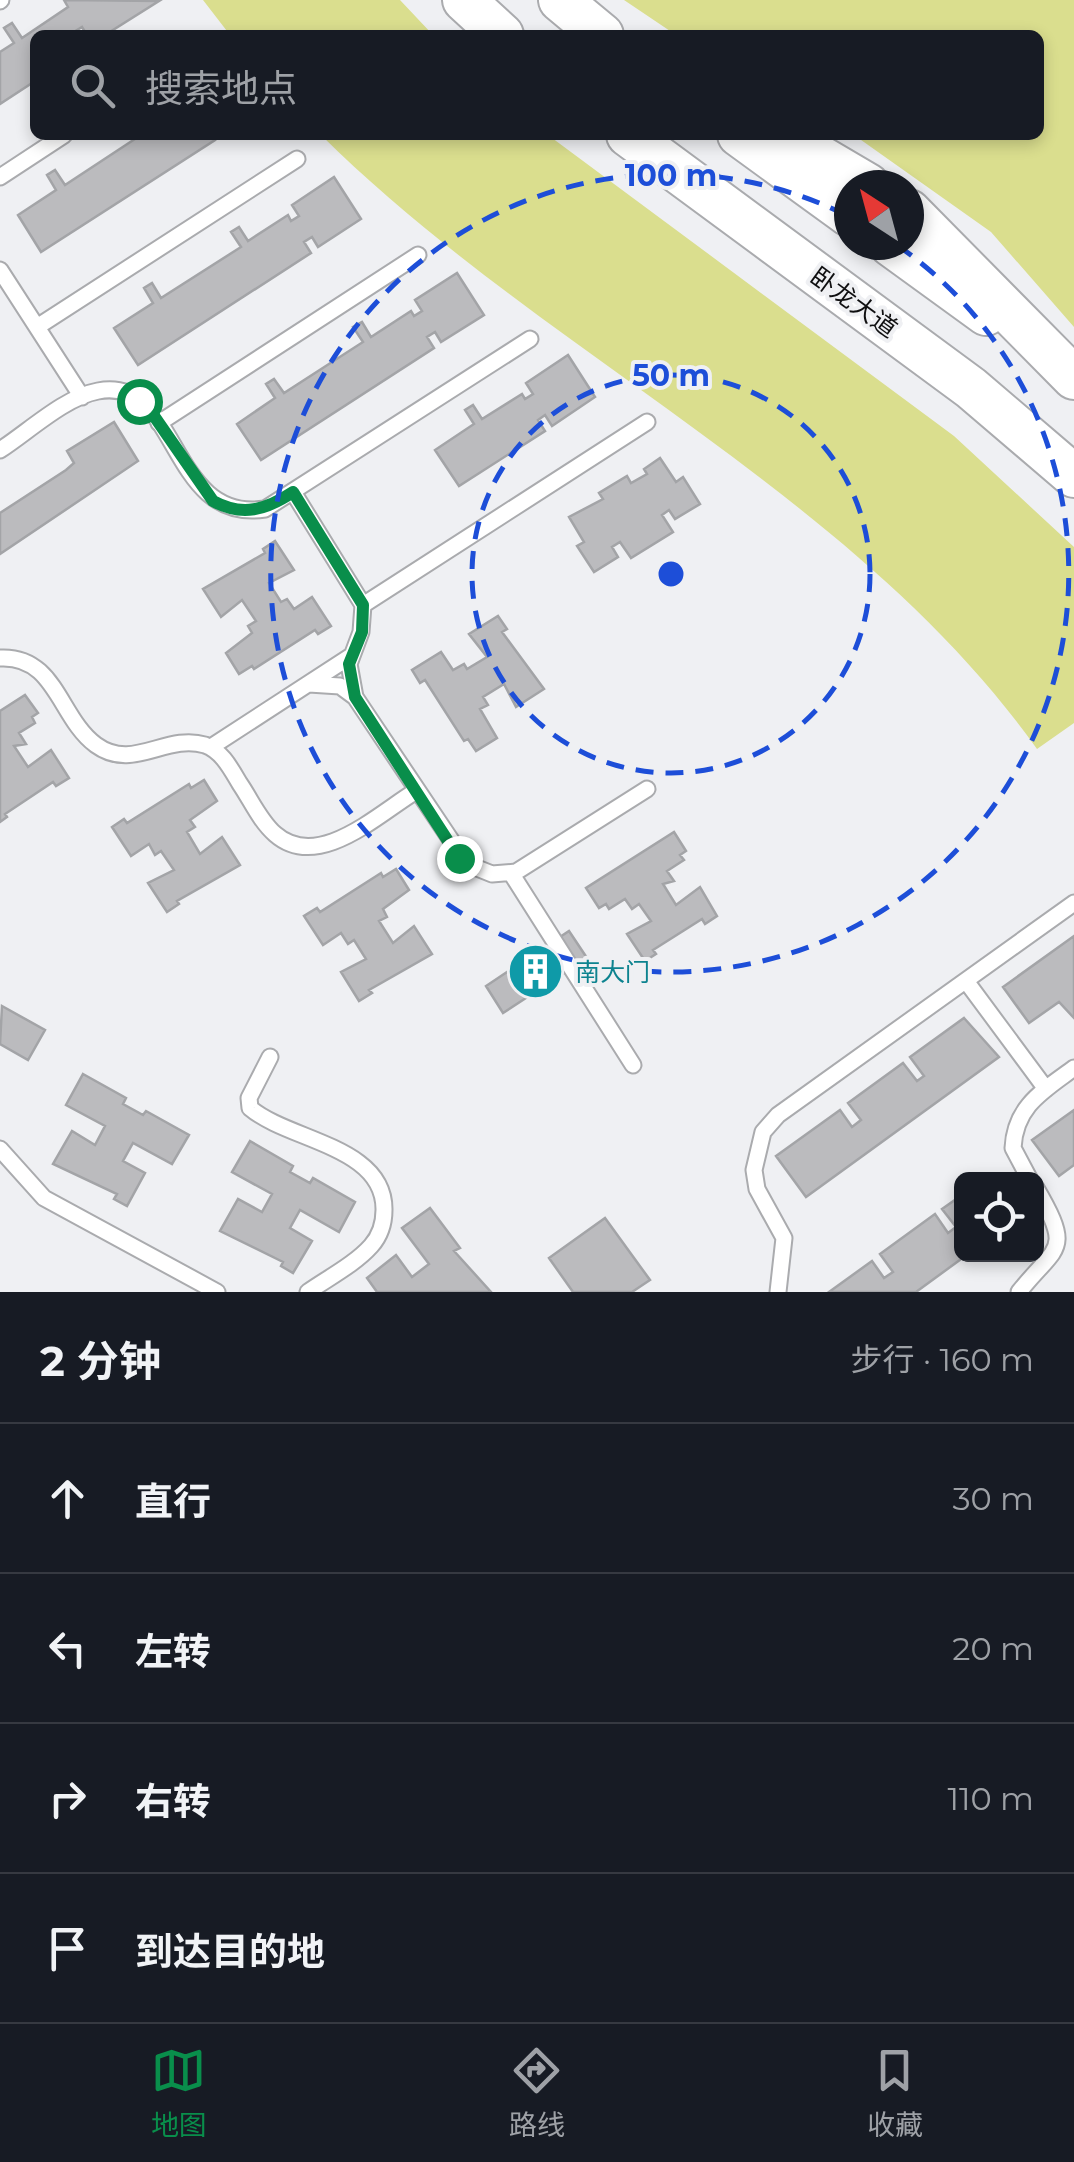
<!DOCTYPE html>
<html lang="zh">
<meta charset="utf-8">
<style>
body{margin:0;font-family:Montserrat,"Noto Sans SC",sans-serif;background:#20242c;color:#f1f3f6}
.controls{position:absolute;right:30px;bottom:30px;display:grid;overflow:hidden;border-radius:15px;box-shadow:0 5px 15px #0003}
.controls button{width:90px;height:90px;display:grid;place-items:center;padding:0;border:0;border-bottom:2px solid #363941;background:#171b24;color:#f1f3f6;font:50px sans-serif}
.compass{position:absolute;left:834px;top:170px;width:90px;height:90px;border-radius:50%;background:#171b24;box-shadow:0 5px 15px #0003;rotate:324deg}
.stop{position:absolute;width:30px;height:30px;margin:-22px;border:8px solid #098e4b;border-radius:50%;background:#fff}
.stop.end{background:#098e4b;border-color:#fff;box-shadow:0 2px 10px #0008}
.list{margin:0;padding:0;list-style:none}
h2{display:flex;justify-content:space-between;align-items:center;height:130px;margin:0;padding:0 40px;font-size:42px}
h2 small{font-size:32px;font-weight:400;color:#9ea1a6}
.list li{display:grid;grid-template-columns:65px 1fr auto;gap:30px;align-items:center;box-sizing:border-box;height:150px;padding:0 40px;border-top:2px solid #363941}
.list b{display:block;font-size:38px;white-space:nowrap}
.list em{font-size:32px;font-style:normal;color:#9ea1a6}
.icon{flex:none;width:55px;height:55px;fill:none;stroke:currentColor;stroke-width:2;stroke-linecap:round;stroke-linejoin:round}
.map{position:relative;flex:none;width:1074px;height:1292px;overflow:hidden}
.search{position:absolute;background:#171b24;box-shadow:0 5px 15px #0003;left:30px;right:30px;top:30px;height:110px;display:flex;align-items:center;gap:25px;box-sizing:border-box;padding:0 35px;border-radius:15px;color:#9ea1a6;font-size:38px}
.sheet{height:730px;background:#171b24}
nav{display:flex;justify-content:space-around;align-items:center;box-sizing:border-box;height:140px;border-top:2px solid #363941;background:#171b24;font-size:28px;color:#9ea1a6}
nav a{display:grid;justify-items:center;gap:5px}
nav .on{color:#098e4b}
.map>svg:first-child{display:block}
</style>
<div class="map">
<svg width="1074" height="1292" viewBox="0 0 1074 1292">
<rect width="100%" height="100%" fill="#eff0f3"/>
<path fill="#dade8e" d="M 203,0 L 400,0 L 433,35 L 230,35 Z
M 624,0 L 1074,0 L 1074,327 L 991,232 L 854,135 L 1039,135 L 1039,35 L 676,35 Z
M 321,135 L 548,135 L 954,436 L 1074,547 L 1074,723 L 1037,749 C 855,493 543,355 321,135 Z"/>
<path fill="#bbbbbe" stroke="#a3a4a7" stroke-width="2.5" d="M 64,0 L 159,1 L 105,35 L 87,35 L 82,27 L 74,32 L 76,35 L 35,35 L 35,81 L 0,104 L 0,52 L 14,43 L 4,28 L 12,23 L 22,38 L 68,7 Z
M 141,135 L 212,135 L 215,140 L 41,252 L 18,215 L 56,190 L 47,175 L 55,170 L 65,185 Z
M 334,177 L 361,219 L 318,247 L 312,237 L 304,242 L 311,253 L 138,365 L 114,328 L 153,303 L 144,288 L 152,283 L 161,298 L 241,247 L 231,232 L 239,227 L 248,241 L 288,215 L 291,221 L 299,216 L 292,205 Z
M 457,273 L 484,315 L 441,342 L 435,332 L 427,337 L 434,348 L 261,460 L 237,424 L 275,398 L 266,384 L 274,379 L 284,393 L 363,342 L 353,327 L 362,322 L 371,337 L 411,311 L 414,316 L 422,311 L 415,300 Z
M 568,355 L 595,397 L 552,426 L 545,415 L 538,420 L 545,431 L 459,486 L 435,450 L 474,424 L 465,410 L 473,405 L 482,419 L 522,394 L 525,399 L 533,394 L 526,383 Z
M 114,422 L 138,461 L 0,554 L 0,513 L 66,470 L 74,463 L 67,451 Z
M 660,458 L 676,482 L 683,477 L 700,504 L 675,519 L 669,510 L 662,515 L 673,532 L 631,558 L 620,542 L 612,547 L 618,557 L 594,572 L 577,546 L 584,542 L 569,517 L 603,499 L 599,493 L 627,476 L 631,483 L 647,474 L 644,469 Z
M 275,541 L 294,570 L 269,583 L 281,602 L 287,599 L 294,609 L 312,597 L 331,626 L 318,634 L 315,630 L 254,669 L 252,666 L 239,674 L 226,653 L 252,633 L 248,626 L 256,621 L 242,600 L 221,617 L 203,589 L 265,553 L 263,549 Z
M 498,616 L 507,629 L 502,632 L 544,689 L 516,707 L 504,684 L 483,697 L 488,705 L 480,709 L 497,738 L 476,751 L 468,739 L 464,741 L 425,680 L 420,683 L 412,670 L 441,652 L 453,670 L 464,664 L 467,669 L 487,657 L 469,634 Z
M 25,695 L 38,713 L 32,717 L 35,723 L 19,733 L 26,744 L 14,746 L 28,767 L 51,750 L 69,778 L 56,786 L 53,782 L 5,814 L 7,817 L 0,822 L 0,711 Z
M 204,780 L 217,801 L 190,820 L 195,827 L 187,832 L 200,854 L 222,837 L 240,865 L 177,901 L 179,904 L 167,912 L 148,883 L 174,870 L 161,851 L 155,855 L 149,844 L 131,856 L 112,827 L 124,819 L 127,823 L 189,784 L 191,788 Z
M 674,832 L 686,851 L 680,855 L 684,860 L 667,871 L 674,881 L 663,884 L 676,905 L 700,887 L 717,916 L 705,924 L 702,919 L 653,950 L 656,954 L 645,961 L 627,934 L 651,921 L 639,904 L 632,909 L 625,899 L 609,909 L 606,904 L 599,908 L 586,888 Z
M 396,869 L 409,890 L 383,909 L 387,917 L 379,921 L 393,943 L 414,926 L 432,954 L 369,990 L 372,993 L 359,1001 L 341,972 L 366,959 L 354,940 L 348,944 L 341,933 L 323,945 L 304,916 L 317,908 L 320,912 L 381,873 L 383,877 Z
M 569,931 L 587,958 L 503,1013 L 486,986 Z
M 1074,936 L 1074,1018 L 1059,1002 L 1029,1023 L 1003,987 Z
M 2,1006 L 45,1030 L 28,1060 L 0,1044 Z
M 964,1018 L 999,1057 L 806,1197 L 776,1156 L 840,1110 L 852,1127 L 861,1120 L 848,1103 L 903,1063 L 917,1081 L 924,1076 L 910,1057 Z
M 83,1074 L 126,1098 L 123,1104 L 143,1115 L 146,1111 L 189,1135 L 172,1164 L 133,1143 L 123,1161 L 145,1173 L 127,1206 L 114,1199 L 117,1194 L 53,1164 L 72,1131 L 95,1145 L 105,1126 L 66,1105 Z
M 1074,1110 L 1074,1165 L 1059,1176 L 1032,1140 Z
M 250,1141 L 293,1166 L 290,1172 L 310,1183 L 313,1178 L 355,1202 L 339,1232 L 300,1210 L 290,1228 L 312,1241 L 293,1273 L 281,1266 L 283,1262 L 220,1231 L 238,1199 L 262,1212 L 272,1194 L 232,1172 Z
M 962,1195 L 962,1254 L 968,1254 L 916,1292 L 829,1292 L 872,1261 L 884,1278 L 893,1272 L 880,1254 L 935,1214 L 948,1233 L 956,1227 L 942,1209 Z
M 430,1208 L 460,1248 L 454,1251 L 491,1292 L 377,1292 L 367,1278 L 396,1255 L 412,1277 L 429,1264 L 402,1228 Z
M 605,1218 L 650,1280 L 632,1292 L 573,1292 L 549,1258 Z"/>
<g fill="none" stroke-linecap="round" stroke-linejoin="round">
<defs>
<path id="lane" d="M 0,1 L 1,0
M 0,177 L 64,135
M 0,270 L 82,397
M 37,327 L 297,159
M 159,423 L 418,255
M 0,450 C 28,432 65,397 98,391 C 180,375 168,524 265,509 L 530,339
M 293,492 L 363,605 L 361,632 L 349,664 L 355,697 L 467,864 L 492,874 L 516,872 L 647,789
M 363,605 L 647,422
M 0,658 C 56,655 59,718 96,745 C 133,772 166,733 205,745 C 222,751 231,769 240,784 C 251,800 260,821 275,834 C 318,872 378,814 416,791
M 309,684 L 340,686 L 355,697
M 211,747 L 351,656
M 511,873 L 633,1065
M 966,981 L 1046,1089
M 270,1057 L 249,1098 L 250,1108 C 289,1141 385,1146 384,1210 C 384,1223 380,1236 371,1246 C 355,1264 328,1278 308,1292
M 0,1149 L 44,1198 L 217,1292
M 1030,1180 L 1013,1148 C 1015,1106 1043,1091 1074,1068
M 778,1292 L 784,1238 L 757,1189 L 754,1170 L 763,1132 L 778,1115 L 1074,903
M 1019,1292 C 1056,1245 1074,1253 1036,1188"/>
<path id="secondary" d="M 464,0 L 502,35
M 560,0 L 602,35
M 628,135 L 971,388 L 1074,476
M 739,135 L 849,215
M 766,135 L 817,155 L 868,185
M 909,211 L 1074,378
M 891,245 L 986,314"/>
</defs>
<use href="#lane" stroke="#aaabae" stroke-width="19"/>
<use href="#secondary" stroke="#aaabae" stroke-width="46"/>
<use href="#lane" stroke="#fff" stroke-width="15"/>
<use href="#secondary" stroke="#fff" stroke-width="42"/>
</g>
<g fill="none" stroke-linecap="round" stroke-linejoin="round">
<path stroke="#098e4b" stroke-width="12" d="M 139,401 L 154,416 L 213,501 C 242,517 266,510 293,492 L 363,605 L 362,632 L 349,664 L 355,697 L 459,858"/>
</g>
<g fill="none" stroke="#1d4ed8" stroke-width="5" stroke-dasharray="18 12">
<circle cx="671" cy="574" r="199"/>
<path d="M897 245A399 399 0 1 1 846 215"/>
</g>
<defs>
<symbol id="building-disc" viewBox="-11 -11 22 22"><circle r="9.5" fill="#0f9aa8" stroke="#eff0f3"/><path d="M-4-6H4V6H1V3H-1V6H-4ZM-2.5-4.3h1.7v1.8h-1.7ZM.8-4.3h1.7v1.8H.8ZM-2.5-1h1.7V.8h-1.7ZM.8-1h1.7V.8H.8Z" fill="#fff"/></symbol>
</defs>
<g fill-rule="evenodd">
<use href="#building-disc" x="504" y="940" width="63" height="63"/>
</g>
<g text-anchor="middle" stroke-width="8" stroke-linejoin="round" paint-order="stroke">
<g font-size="25" fill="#0f0f10" stroke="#eff0f3">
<text transform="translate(854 302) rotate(36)" y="9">卧龙大道</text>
</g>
<g font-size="25" fill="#0d838f" stroke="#eff0f3" text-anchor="start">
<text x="575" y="981">南大门</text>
</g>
</g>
<circle cx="671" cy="574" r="15" fill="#1d4ed8" stroke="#eff0f3" stroke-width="5"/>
<g font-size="30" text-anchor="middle" font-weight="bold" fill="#1d4ed8" stroke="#eff0f3" stroke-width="8" stroke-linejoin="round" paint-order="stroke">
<text x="671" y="186">100 m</text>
<text x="671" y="386">50 m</text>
</g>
</svg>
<div class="controls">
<button><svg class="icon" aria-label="locate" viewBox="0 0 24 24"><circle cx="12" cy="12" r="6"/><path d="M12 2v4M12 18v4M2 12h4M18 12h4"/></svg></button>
</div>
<svg class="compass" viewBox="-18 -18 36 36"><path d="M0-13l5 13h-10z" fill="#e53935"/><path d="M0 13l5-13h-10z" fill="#9ea1a6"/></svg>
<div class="stop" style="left:139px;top:401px"></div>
<div class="stop end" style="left:459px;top:858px"></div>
<div class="search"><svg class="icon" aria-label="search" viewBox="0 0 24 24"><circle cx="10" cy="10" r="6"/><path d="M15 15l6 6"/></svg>搜索地点</div>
</div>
<section class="sheet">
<h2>2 分钟<small>步行 · 160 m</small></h2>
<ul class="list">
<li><svg class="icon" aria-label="ahead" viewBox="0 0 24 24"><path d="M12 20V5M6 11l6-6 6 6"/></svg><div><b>直行</b></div><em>30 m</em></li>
<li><svg class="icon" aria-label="left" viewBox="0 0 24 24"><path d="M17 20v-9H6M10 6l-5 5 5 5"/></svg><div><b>左转</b></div><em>20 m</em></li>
<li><svg class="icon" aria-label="right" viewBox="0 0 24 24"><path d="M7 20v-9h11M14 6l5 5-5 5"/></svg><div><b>右转</b></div><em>110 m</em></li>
<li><svg class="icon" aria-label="arrive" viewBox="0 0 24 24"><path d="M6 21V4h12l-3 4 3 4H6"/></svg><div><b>到达目的地</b></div></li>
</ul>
</section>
<nav>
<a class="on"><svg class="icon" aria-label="map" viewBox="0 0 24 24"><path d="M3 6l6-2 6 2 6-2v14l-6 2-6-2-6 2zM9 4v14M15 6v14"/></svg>地图</a>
<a><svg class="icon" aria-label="directions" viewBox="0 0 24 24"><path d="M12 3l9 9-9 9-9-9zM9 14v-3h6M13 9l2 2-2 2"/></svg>路线</a>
<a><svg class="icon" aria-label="saved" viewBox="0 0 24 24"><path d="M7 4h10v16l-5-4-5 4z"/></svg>收藏</a>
</nav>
